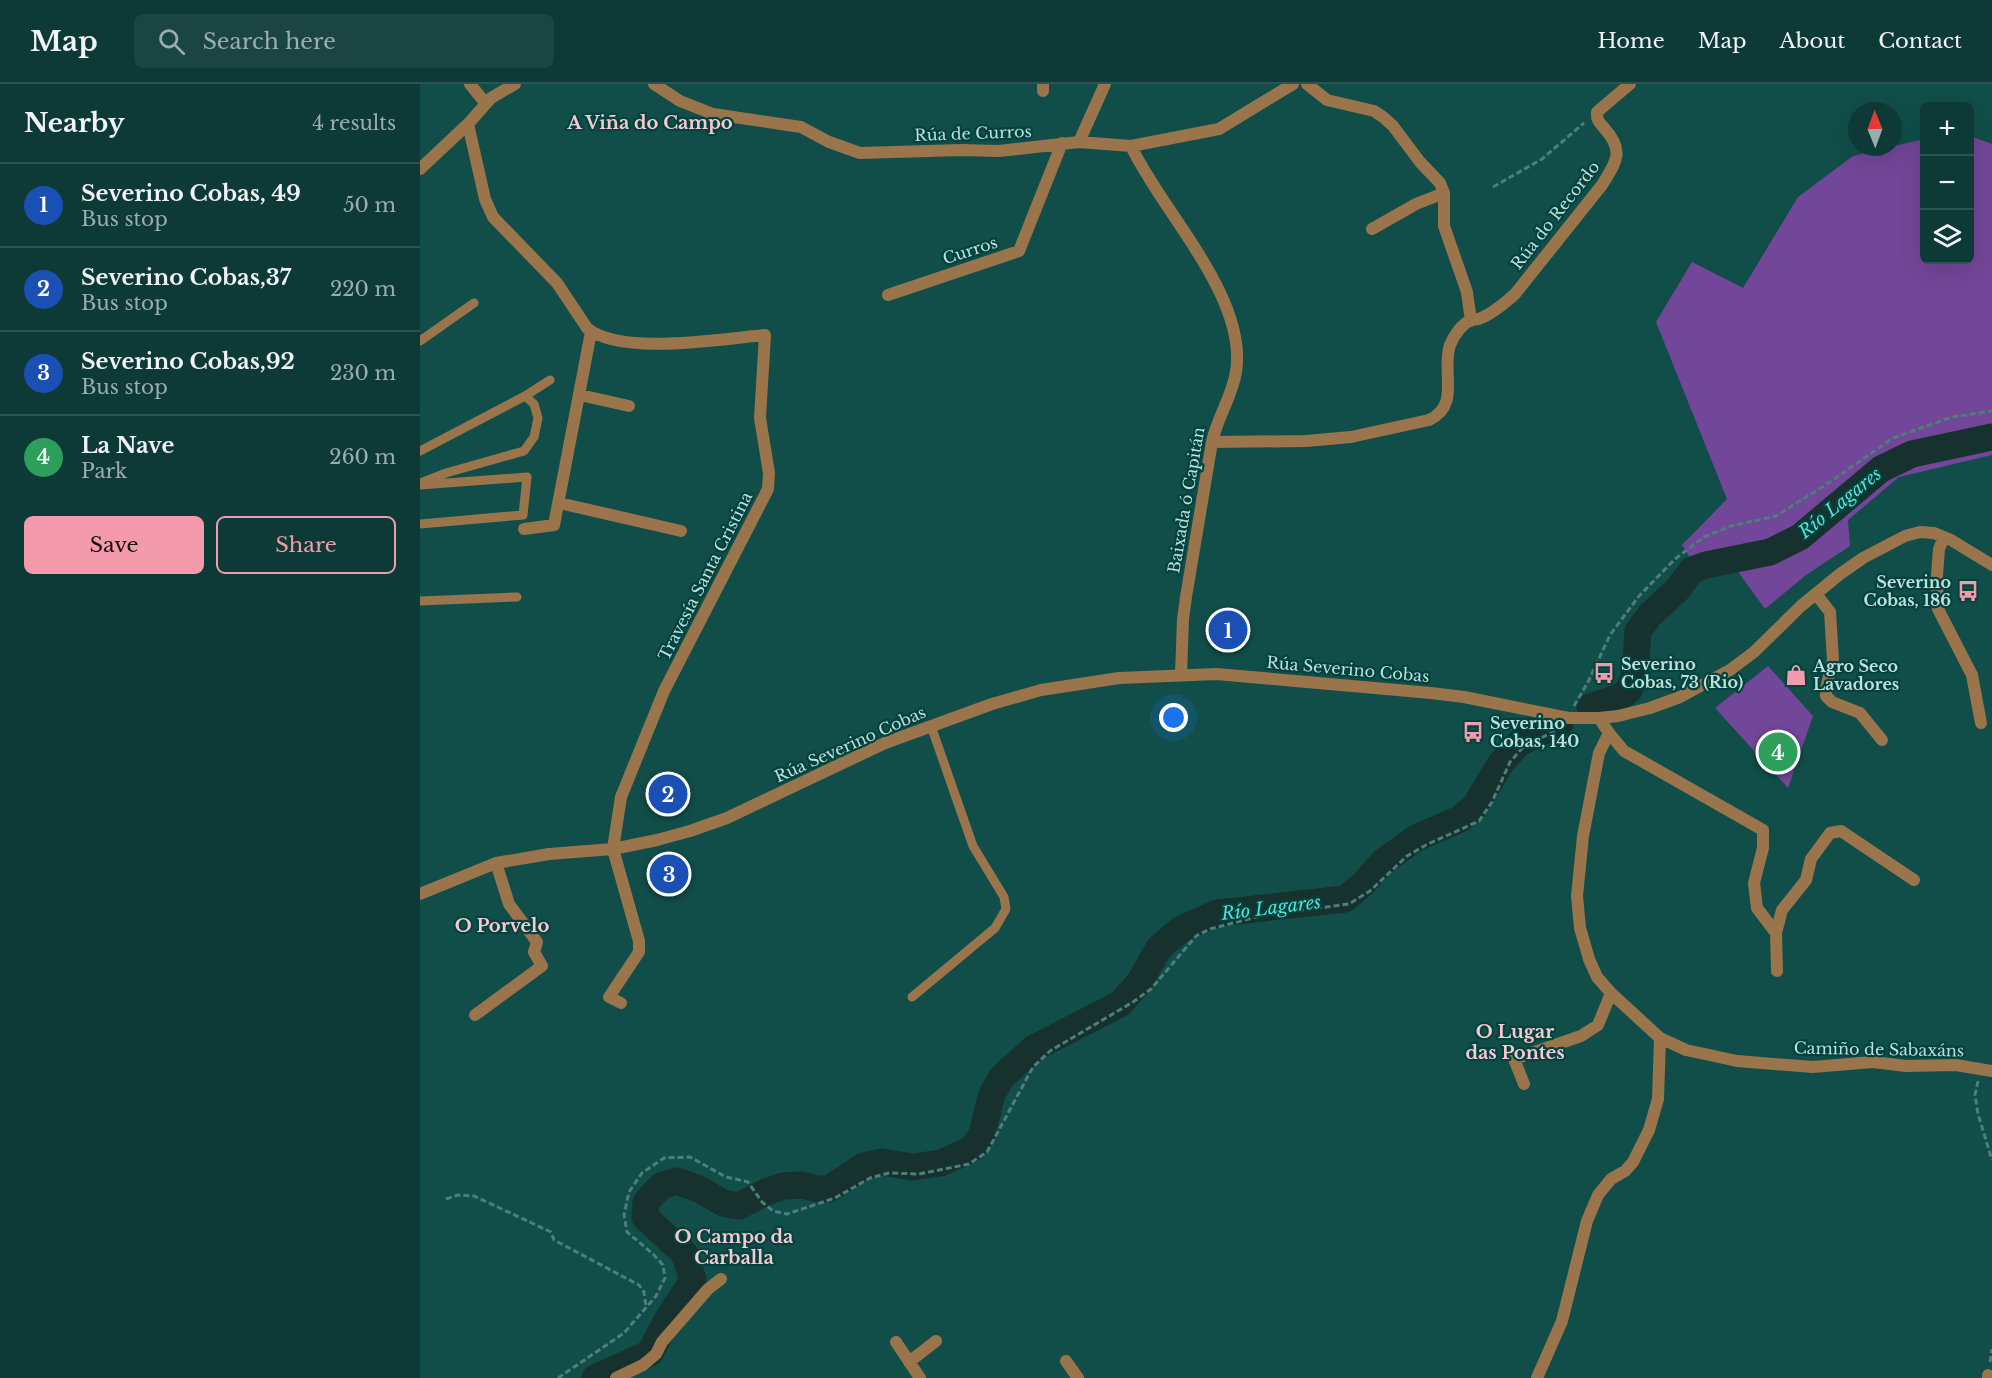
<!DOCTYPE html>
<meta charset="utf-8">
<style>
body{margin:0;font-family:"Libre Baskerville",serif;background:#1b4542;color:#f1f3f6}
.controls{position:absolute;right:18px;top:18px;display:grid;overflow:hidden;border-radius:9px;box-shadow:0 6px 24px #0002}
.controls button{width:54px;height:54px;display:grid;place-items:center;padding:0;border:0;border-bottom:2px solid #2d5452;background:#0d3a37;color:#f1f3f6;font:30px sans-serif}
.compass{position:absolute;left:1428px;top:18px;width:54px;height:54px;border-radius:50%;background:#0d3a37;box-shadow:0 6px 24px #0002;rotate:359deg}
.you{position:absolute;left:754px;top:634px;width:21px;height:21px;margin:-15px;border:4px solid #fff;border-radius:50%;background:#1a73e8;box-shadow:0 0 0 9px #1a73e833}
.badge{display:grid;place-items:center;width:39px;height:39px;border-radius:50%;background:#f39aac;color:#fff;font-size:20px;font-weight:700}
.pin{position:absolute;translate:-50% -50%;border:3px solid #fff;box-shadow:0 2px 6px #0006}
.list{margin:0;padding:0;list-style:none}
h2{display:flex;justify-content:space-between;align-items:center;height:78px;margin:0;padding:0 24px;font-size:26px}
h2 small{font-size:20px;font-weight:400;color:#9aadad}
.list li{display:grid;grid-template-columns:39px 1fr auto;gap:18px;align-items:center;box-sizing:border-box;height:84px;padding:0 24px;border-top:2px solid #2d5452}
.list b{display:block;font-size:22px;white-space:nowrap}
.list p{margin:0;font-size:20px;white-space:nowrap;color:#9aadad}
.list em{font-size:20px;font-style:normal;color:#9aadad}
.actions{display:flex;gap:12px;padding:18px 24px}
.actions a{flex:1;padding:14px 0;border:2px solid #f39aac;border-radius:9px;text-align:center;font-size:21px;color:#f39aac}
.actions .main{background:#f39aac;color:#111}
.icon{flex:none;width:33px;height:33px;fill:none;stroke:currentColor;stroke-width:2;stroke-linecap:round;stroke-linejoin:round}
.map{position:relative;flex:none;width:1572px;height:1294px;overflow:hidden}
header{display:flex;align-items:center;gap:36px;box-sizing:border-box;height:84px;padding:0 30px;background:#0d3a37;border-bottom:2px solid #2d5452}
header strong{font-size:28px}
nav{display:flex;gap:33px;margin-inline-start:auto;font-size:21px}
.search{width:420px;height:54px;background:#1b4542;display:flex;align-items:center;gap:15px;box-sizing:border-box;padding:0 21px;border-radius:9px;color:#9aadad;font-size:22px}
main{display:flex}
aside{flex:1;background:#0d3a37}
.map>svg:first-child{display:block}
</style>
<header>
<strong>Map</strong>
<div class="search"><svg class="icon" aria-label="search" viewBox="0 0 24 24"><circle cx="10" cy="10" r="6"/><path d="M15 15l6 6"/></svg>Search here</div>
<nav><a>Home</a><a>Map</a><a>About</a><a>Contact</a></nav>
</header>
<main>
<aside>
<h2>Nearby<small>4 results</small></h2>
<ul class="list">
<li><span class="badge" style="background:#1a4fb4">1</span><div><b>Severino Cobas, 49</b><p>Bus stop</p></div><em>50 m</em></li>
<li><span class="badge" style="background:#1a4fb4">2</span><div><b>Severino Cobas,37</b><p>Bus stop</p></div><em>220 m</em></li>
<li><span class="badge" style="background:#1a4fb4">3</span><div><b>Severino Cobas,92</b><p>Bus stop</p></div><em>230 m</em></li>
<li><span class="badge" style="background:#2e9e5b">4</span><div><b>La Nave</b><p>Park</p></div><em>260 m</em></li>
</ul>
<div class="actions"><a class="main">Save</a><a>Share</a></div>
</aside>
<div class="map">
<svg width="1572" height="1294" viewBox="0 0 1572 1294">
<rect width="100%" height="100%" fill="#114e49"/>
<path fill="#724698" d="M 1550,52 L 1572,60 L 1572,371 L 1479,393 L 1428,436 L 1430,462 L 1386,491 L 1345,525 L 1316,485 L 1284,496 L 1262,461 L 1307,415 L 1236,238 L 1272,178 L 1323,204 L 1378,113 L 1433,72 L 1504,55 L 1504,176 L 1550,176 Z
M 1348,582 L 1393,632 L 1368,704 L 1295,624 Z"/>
<g fill="none" stroke-linecap="round" stroke-linejoin="round">
<path stroke="#17312e" stroke-width="27" d="M 1170,623 L 1200,613 L 1209,606 L 1215,590 L 1218,547 L 1230,531 L 1258,505 L 1272,486 L 1286,481 L 1350,468 L 1380,453 L 1461,385 L 1492,370 L 1572,353
M 175,1294 L 230,1269 L 247,1236 L 273,1196 L 265,1170 L 225,1133 L 226,1118 L 241,1102 L 257,1097 L 281,1106 L 303,1119 L 319,1122 L 346,1108 L 363,1102 L 382,1101 L 398,1105 L 409,1105 L 444,1082 L 462,1078 L 492,1083 L 521,1079 L 552,1065 L 562,1050 L 572,1010 L 582,993 L 614,964 L 700,920 L 719,899 L 739,864 L 761,845 L 798,829 L 925,815 L 943,800 L 963,778 L 996,754 L 1040,735 L 1055,722 L 1081,679 L 1099,659 L 1140,639"/>
<path stroke="#4d7e7a" stroke-width="3" stroke-dasharray="6 3" stroke-linecap="butt" d="M 1073,103 L 1122,75 L 1164,39
M 1154,622 L 1168,598 L 1190,551 L 1219,512 L 1255,475 L 1284,453 L 1311,442 L 1356,432 L 1410,398 L 1473,354 L 1532,333 L 1572,327
M 1558,997 L 1555,1011 L 1558,1030 L 1572,1076
M 26,1115 L 38,1111 L 54,1112 L 131,1148 L 134,1156 L 219,1201 L 224,1208 L 226,1223
M 1570,1278 L 1572,1265
M 138,1294 L 204,1249 L 236,1212 L 245,1194 L 243,1181 L 233,1170 L 207,1148 L 204,1131 L 209,1108 L 222,1089 L 244,1074 L 270,1073 L 306,1093 L 328,1098 L 342,1118 L 353,1127 L 367,1130 L 415,1114 L 450,1094 L 469,1089 L 499,1090 L 549,1080 L 567,1068 L 613,983 L 630,967 L 713,918 L 731,905 L 776,852 L 790,845 L 844,831 L 929,820 L 950,807 L 987,772 L 1006,761 L 1059,737 L 1072,718 L 1090,678 L 1105,661 L 1138,646"/>
<path stroke="#9a744b" stroke-width="9" d="M 0,257 L 54,219
M 0,367 L 105,312 L 130,296
M 3,398 L 26,389 L 104,367 L 114,353 L 118,334 L 114,320 L 105,312
M 0,401 L 107,393 L 103,431 L 0,440
M 0,517 L 97,513
M 492,913 L 575,844 L 586,825 L 584,813 L 553,762 L 511,642"/>
<path stroke="#9a744b" stroke-width="12" d="M 50,0 L 66,20
M 234,0 L 260,17 L 293,30 L 381,43 L 409,58 L 440,69 L 542,66 L 579,67 L 659,58 L 711,62 L 799,45 L 873,0
M 623,0 L 623,7
M 887,0 L 907,16 L 954,27 L 963,33 L 973,42 L 1000,78 L 1020,99 L 1024,109 L 1024,142 L 1047,208 L 1051,237
M 48,40 L 65,115 L 73,133 L 137,199 L 167,244 C 200,272 301,255 345,251 L 340,334 L 349,389 L 348,405 L 244,607 L 201,713 L 193,765 L 219,857 L 219,868 L 189,913 L 201,919
M 659,58 L 685,0
M 711,62 C 742,128 828,213 816,288 C 812,313 797,334 792,358 L 766,513 L 763,535 L 761,591
M 0,85 L 48,40 L 71,14 L 95,0
M 952,145 L 996,120 L 1024,109
M 468,211 L 599,167 L 642,59
M 160,311 L 209,322
M 792,358 L 886,357 L 931,353 L 1009,336 C 1041,321 1021,288 1030,261 C 1034,251 1042,240 1051,236 C 1054,235 1058,236 1061,234 C 1073,229 1085,219 1095,210 L 1182,101 C 1196,78 1205,68 1185,45 C 1180,39 1176,36 1177,28 L 1210,0
M 139,419 L 261,447
M 104,445 L 134,441 L 171,248
M 1524,453 L 1519,465 L 1517,491 L 1518,525 L 1552,591 L 1561,639
M 1396,510 L 1410,528 L 1413,576 L 1406,605 L 1406,612 L 1412,618 L 1440,629 L 1462,656
M 1179,634 L 1189,649 L 1179,669 L 1163,752 L 1157,812 L 1160,844 L 1169,875 L 1177,893 L 1191,909 L 1240,954 L 1266,966 L 1317,977 L 1393,983 L 1453,978 L 1486,982 L 1536,981 L 1572,987
M 1189,649 L 1204,667 L 1343,746 L 1343,764 L 1334,799 L 1337,824 L 1356,849 L 1357,887
M 0,810 L 76,779 L 129,770 L 193,765 L 237,756 L 270,747 L 307,734 L 465,659 L 572,620 L 621,606 L 699,594 L 797,590 L 1011,609 L 1044,613 L 1149,634 L 1179,634 L 1198,632 L 1230,624 L 1260,613 L 1310,586 L 1334,568 L 1381,522 L 1420,490 L 1443,474 L 1485,452 L 1500,448 L 1514,449 L 1531,456 L 1572,481
M 1356,849 L 1362,826 L 1386,796 L 1391,775 L 1410,749 L 1421,747 L 1494,796
M 55,931 L 122,882 L 114,868 L 117,858 L 89,820 L 76,779
M 1104,1000 L 1094,975 L 1161,952 L 1178,941 L 1191,909
M 476,1258 L 500,1294
M 646,1277 L 658,1294
M 489,1278 L 516,1257
M 196,1294 L 223,1281 L 236,1270 L 242,1258 L 288,1205 L 301,1195
M 1117,1294 L 1142,1237 L 1167,1137 L 1178,1111 L 1191,1095 L 1205,1087 L 1213,1078 L 1229,1046 L 1238,1015 L 1240,954
M 1568,1294 L 1568,1291"/>
</g>
<defs>
<symbol id="bus-bare" viewBox="-9 -9 18 18"><path d="M-5-6H5V4H4V6H2V4H-2V6H-4V4H-5ZM-3.5-4V0h7V-4ZM-3.5 1.2v1.5H-2V1.2ZM2 1.2v1.5H3.5V1.2Z" fill="#f39aac" stroke="#00433f" stroke-width="2.5" paint-order="stroke"/></symbol>
<symbol id="shop-bare" viewBox="-9 -9 18 18"><path d="M-5-2.5h2.3a2.7 3.5 0 0 1 5.4 0H5L5.5 6h-11ZM-1.5-2.5h3a1.5 2.3 0 0 0-3 0Z" fill="#f39aac" stroke="#00433f" stroke-width="2.5" paint-order="stroke"/></symbol>
</defs>
<g fill-rule="evenodd">
<use href="#bus-bare" x="1533" y="492" width="30" height="30"/>
<use href="#bus-bare" x="1169" y="574" width="30" height="30"/>
<use href="#shop-bare" x="1361" y="576" width="30" height="30"/>
<use href="#bus-bare" x="1038" y="633" width="30" height="30"/>
</g>
<g text-anchor="middle" stroke-width="4.5" stroke-linejoin="round" paint-order="stroke">
<g font-size="16" fill="#c2deda" stroke="#00433f">
<text transform="translate(553 49) rotate(-2)" y="6">Rúa de Curros</text>
<text transform="translate(1135 131) rotate(-52)" y="6">Rúa do Recordo</text>
<text transform="translate(550 166) rotate(-18)" y="6">Curros</text>
<text transform="translate(766 416) rotate(-80)" y="6">Baixada ó Capitán</text>
<text transform="translate(285 492) rotate(-63)" y="6">Travesía Santa Cristina</text>
<text transform="translate(928 585) rotate(5)" y="6">Rúa Severino Cobas</text>
<text transform="translate(430 660) rotate(-24)" y="6">Rúa Severino Cobas</text>
<text transform="translate(1459 965) rotate(1)" y="6">Camiño de Sabaxáns</text>
</g>
<g font-size="16" font-weight="bold" fill="#c2deda" stroke="#00433f" text-anchor="start">
<text x="1531" y="504" text-anchor="end">Severino<tspan x="1531" dy="18">Cobas, 186</tspan></text>
<text x="1201" y="586">Severino<tspan x="1201" dy="18">Cobas, 73 (Rio)</tspan></text>
<text x="1393" y="588">Agro Seco<tspan x="1393" dy="18">Lavadores</tspan></text>
<text x="1070" y="645">Severino<tspan x="1070" dy="18">Cobas, 140</tspan></text>
</g>
<g font-size="18" font-weight="bold" fill="#fbc7d0" stroke="#00433f">
<text x="230" y="45">A Viña do Campo</text>
<text x="82" y="848">O Porvelo</text>
<text x="1095" y="954">O Lugar<tspan x="1095" dy="21">das Pontes</tspan></text>
<text x="314" y="1159">O Campo da<tspan x="314" dy="21">Carballa</tspan></text>
</g>
<g font-size="18" font-style="italic" fill="#5bdfd3" stroke="#00433f">
<text transform="translate(1420 419) rotate(-39)" y="6">Río Lagares</text>
<text transform="translate(851 824) rotate(-7)" y="6">Río Lagares</text>
</g>
</g>
</svg>
<div class="controls">
<button>+</button>
<button>−</button>
<button><svg class="icon" aria-label="layers" viewBox="0 0 24 24"><path d="M12 4l9 5-9 5-9-5zM3 14l9 5 9-5"/></svg></button>
</div>
<svg class="compass" viewBox="-18 -18 36 36"><path d="M0-13l5 13h-10z" fill="#e53935"/><path d="M0 13l5-13h-10z" fill="#9aadad"/></svg>
<div class="you"></div>
<div class="pin badge" style="left:808px;top:546px;background:#1a4fb4">1</div>
<div class="pin badge" style="left:248px;top:710px;background:#1a4fb4">2</div>
<div class="pin badge" style="left:249px;top:790px;background:#1a4fb4">3</div>
<div class="pin badge" style="left:1358px;top:668px;background:#2e9e5b">4</div>
</div>
</main>
